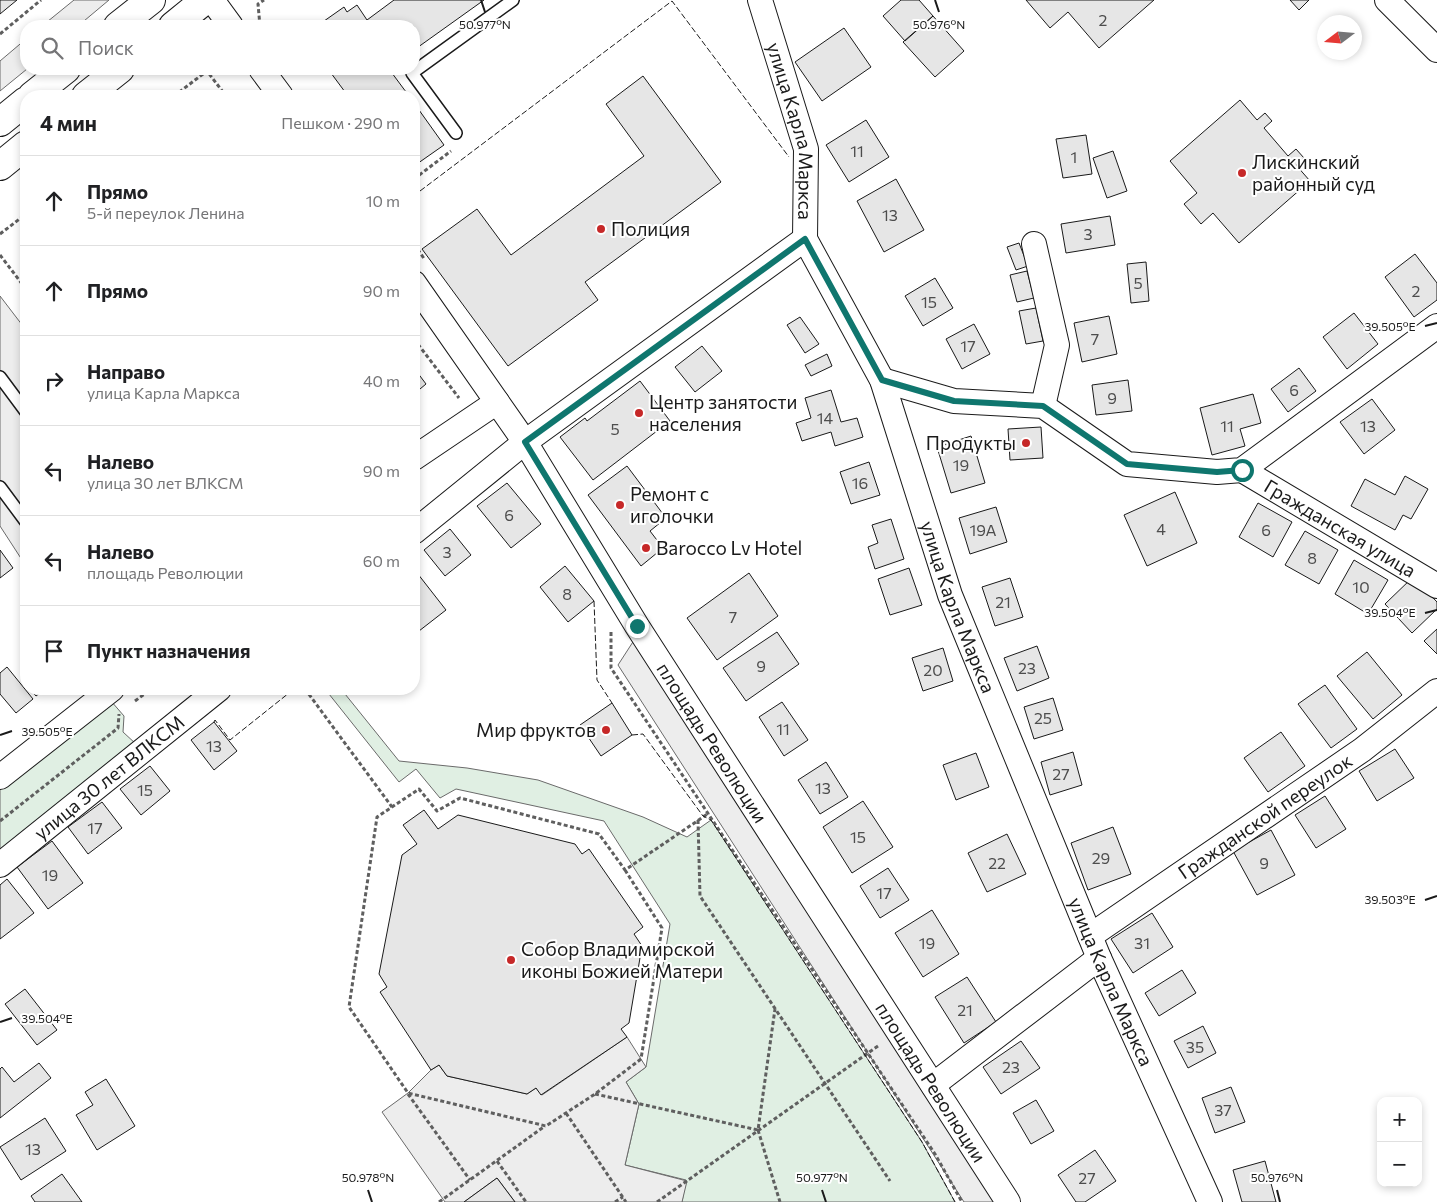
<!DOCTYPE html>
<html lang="ru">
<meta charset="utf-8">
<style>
body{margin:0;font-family:Commissioner,sans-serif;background:#f2f2f2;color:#202124}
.controls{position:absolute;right:15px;bottom:15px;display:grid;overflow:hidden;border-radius:10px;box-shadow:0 2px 8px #0003}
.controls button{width:45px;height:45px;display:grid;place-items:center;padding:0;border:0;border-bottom:1px solid #e0e0e0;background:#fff;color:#202124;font:25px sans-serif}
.compass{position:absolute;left:1317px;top:15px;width:45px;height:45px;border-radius:50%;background:#fff;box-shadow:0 2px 8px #0003;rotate:254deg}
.stop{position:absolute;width:15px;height:15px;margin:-11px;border:4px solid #0f766e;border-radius:50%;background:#fff}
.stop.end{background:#0f766e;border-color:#fff;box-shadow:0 1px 5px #0008}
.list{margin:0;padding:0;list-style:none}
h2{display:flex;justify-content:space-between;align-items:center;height:65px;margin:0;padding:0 20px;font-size:21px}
h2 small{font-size:16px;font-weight:400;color:#757577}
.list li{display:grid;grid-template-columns:32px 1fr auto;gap:15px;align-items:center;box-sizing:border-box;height:90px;padding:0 20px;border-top:1px solid #e0e0e0}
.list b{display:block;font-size:19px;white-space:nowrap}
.list p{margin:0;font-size:16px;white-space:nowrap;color:#757577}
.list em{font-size:16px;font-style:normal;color:#757577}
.icon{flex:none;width:28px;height:28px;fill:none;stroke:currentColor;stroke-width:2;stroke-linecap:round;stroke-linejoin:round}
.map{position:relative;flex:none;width:1437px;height:1202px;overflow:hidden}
.search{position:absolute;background:#fff;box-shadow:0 2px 8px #0003;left:20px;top:20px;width:400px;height:55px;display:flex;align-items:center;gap:12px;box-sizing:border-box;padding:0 18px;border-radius:20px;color:#757577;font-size:19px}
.panel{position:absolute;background:#fff;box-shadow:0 2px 8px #0003;left:20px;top:90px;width:400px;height:605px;border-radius:20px}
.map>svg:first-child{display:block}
</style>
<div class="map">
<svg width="1437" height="1202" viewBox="0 0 1437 1202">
<rect width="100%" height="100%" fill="#fff"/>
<path fill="#e0efe3" stroke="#6a6a6a" d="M 325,689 L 341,689 L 399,761 L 467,768 L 538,780 L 643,817 L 687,837 L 711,820 L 922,1142 L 955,1202 L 682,1202 L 686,1180 L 625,1165 L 639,1104 L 626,1082 L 646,1067 L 670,924 L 604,821 L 456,789 L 440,798 L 416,769 L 399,782 Z
M 111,701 L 124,716 L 123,732 L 136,744 L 0,853 L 0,789 Z"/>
<path fill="#ededed" stroke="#6a6a6a" d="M 74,0 L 109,0 L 78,26 L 42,26 Z
M 26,39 L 27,69 L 0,91 L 0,61 Z
M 0,296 L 26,330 L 26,582 L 23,578 L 24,563 L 0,526 Z
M 640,631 L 1008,1202 L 964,1202 L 618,665 Z
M 627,1037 L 646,1067 L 626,1082 L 639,1104 L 625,1165 L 687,1181 L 682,1202 L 515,1202 L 497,1178 L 464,1202 L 445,1202 L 382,1112 L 408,1093 L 431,1070 L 439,1065 L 447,1076 L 527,1094 L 536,1088 L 542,1095 Z"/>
<path fill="#e6e6e6" stroke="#1a1a1a" d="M 0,0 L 17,0 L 0,14 Z
M 394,0 L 484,0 L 414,50 L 414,26 L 317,26 L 344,7 L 347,12 L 357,5 L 367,20 Z
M 901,0 L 919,0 L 933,16 L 905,41 L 883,16 Z
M 1026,0 L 1154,0 L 1099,48 L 1068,12 L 1050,28 Z
M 1290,0 L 1309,0 L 1299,10 Z
M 933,16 L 964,51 L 935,77 L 903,42 Z
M 844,28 L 871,67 L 822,101 L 795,62 Z
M 328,69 L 389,69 L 409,96 L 348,96 Z
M 643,76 L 721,182 L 585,282 L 598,300 L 508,366 L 422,249 L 477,209 L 511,255 L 644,156 L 606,104 Z
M 1240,100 L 1257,120 L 1265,113 L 1272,121 L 1264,128 L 1288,156 L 1296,149 L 1304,158 L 1296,165 L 1310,181 L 1239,243 L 1213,213 L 1201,224 L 1184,204 L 1197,193 L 1170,161 Z
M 414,103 L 444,145 L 414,166 Z
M 866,120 L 889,157 L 849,182 L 826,145 Z
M 1086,135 L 1092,174 L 1063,178 L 1056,139 Z
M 1113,151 L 1127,191 L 1107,198 L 1093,158 Z
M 896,179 L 924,230 L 884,252 L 857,201 Z
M 1110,216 L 1115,245 L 1066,253 L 1061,224 Z
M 1019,243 L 1028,266 L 1016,270 L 1007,247 Z
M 1415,254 L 1437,283 L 1437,300 L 1414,317 L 1385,277 Z
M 1146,262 L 1149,301 L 1131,303 L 1127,264 Z
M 1027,271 L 1034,298 L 1017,302 L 1010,275 Z
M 935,278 L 953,308 L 923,326 L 905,296 Z
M 1036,308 L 1043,341 L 1026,344 L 1019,311 Z
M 1354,313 L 1378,344 L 1347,369 L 1323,337 Z
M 1109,316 L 1117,354 L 1082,362 L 1074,323 Z
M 800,317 L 819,344 L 805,353 L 787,325 Z
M 974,324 L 990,354 L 962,369 L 946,339 Z
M 702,346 L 722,371 L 695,392 L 675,367 Z
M 827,354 L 832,366 L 811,376 L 805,365 Z
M 414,368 L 426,384 L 414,394 Z
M 1299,368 L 1316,391 L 1288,412 L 1271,389 Z
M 1128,380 L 1132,411 L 1096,415 L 1092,385 Z
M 640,381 L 670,421 L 593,480 L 560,437 L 585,418 L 587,421 Z
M 831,390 L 841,422 L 857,418 L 863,437 L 835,446 L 831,432 L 802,441 L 796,423 L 811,418 L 805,398 Z
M 1253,394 L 1261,423 L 1240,429 L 1245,446 L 1212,455 L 1200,408 Z
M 1372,399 L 1395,430 L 1364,454 L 1340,422 Z
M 1041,427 L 1043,458 L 1010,460 L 1008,429 Z
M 971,436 L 985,483 L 951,493 L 937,447 Z
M 869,462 L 880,495 L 851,504 L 840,472 Z
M 627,466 L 666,518 L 650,531 L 663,548 L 641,566 L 588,495 Z
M 1405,476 L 1428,489 L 1411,519 L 1403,515 L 1395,530 L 1351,506 L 1365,479 L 1395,495 Z
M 507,483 L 541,524 L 511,548 L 477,506 Z
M 1175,492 L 1197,543 L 1147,566 L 1124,515 Z
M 1258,503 L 1292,522 L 1273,557 L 1239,537 Z
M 996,507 L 1007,542 L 970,554 L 959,518 Z
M 891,519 L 904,559 L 875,569 L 868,547 L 878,543 L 872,525 Z
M 450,529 L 471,555 L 445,576 L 424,550 Z
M 1305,531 L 1338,550 L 1319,584 L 1285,565 Z
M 0,550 L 13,568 L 0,578 Z
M 1354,560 L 1388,580 L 1368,614 L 1335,594 Z
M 565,566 L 594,601 L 568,622 L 540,587 Z
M 909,568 L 922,605 L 890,615 L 878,579 Z
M 414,569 L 446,610 L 419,631 L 414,625 Z
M 749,573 L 778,616 L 717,660 L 687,618 Z
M 1413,577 L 1437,602 L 1437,609 L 1412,633 L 1385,604 Z
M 1010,578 L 1023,617 L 995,626 L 982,587 Z
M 1437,629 L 1437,654 L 1424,641 Z
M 777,632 L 799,664 L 746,701 L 723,668 Z
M 1037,646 L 1049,678 L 1017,691 L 1004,658 Z
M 943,648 L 953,681 L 923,691 L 912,658 Z
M 1367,652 L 1402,695 L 1373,719 L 1337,676 Z
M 7,667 L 33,699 L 16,713 L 0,694 L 0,673 Z
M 1325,685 L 1357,729 L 1331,748 L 1298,704 Z
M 30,689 L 45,689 L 36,696 Z
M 1053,698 L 1063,730 L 1034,739 L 1024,707 Z
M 782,702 L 808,740 L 784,756 L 759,717 Z
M 612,703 L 632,735 L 601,756 L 580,725 Z
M 214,722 L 237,751 L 214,770 L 191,740 Z
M 1281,732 L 1305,766 L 1268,792 L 1244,758 Z
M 1395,749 L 1414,778 L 1377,801 L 1359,771 Z
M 1073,752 L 1082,785 L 1050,795 L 1041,762 Z
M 976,753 L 989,787 L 956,800 L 943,765 Z
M 826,762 L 848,797 L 820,814 L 798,780 Z
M 150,766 L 170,791 L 141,815 L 120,789 Z
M 1325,796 L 1346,829 L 1316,848 L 1295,815 Z
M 863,801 L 893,847 L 852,873 L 823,827 Z
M 102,802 L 122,828 L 88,854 L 68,827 Z
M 424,810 L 438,829 L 458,815 L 575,844 L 582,854 L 589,849 L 643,927 L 634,934 L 642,946 L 629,1023 L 621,1029 L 627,1037 L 541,1095 L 536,1088 L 527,1094 L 447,1076 L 439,1065 L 431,1070 L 380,992 L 387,987 L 379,974 L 402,855 L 417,844 L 403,825 Z
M 1113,827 L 1131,874 L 1088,890 L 1071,843 Z
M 1271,830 L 1295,875 L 1257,895 L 1233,851 Z
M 1007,834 L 1026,874 L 987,892 L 968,853 Z
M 52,841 L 83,883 L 48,909 L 17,867 Z
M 888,868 L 909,900 L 880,918 L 860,886 Z
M 7,879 L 34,913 L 0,939 L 0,885 Z
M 932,910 L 959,954 L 923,977 L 895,933 Z
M 1152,913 L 1173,947 L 1133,973 L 1111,939 Z
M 1182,970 L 1196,993 L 1159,1016 L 1145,993 Z
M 967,977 L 996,1022 L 964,1043 L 935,997 Z
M 25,989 L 57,1030 L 37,1045 L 5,1004 Z
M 1203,1026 L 1216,1053 L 1188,1068 L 1174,1041 Z
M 1021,1041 L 1040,1068 L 1001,1094 L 983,1067 Z
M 39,1063 L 51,1078 L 0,1118 L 0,1069 L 2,1067 L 14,1082 Z
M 106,1079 L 135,1126 L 97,1150 L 76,1115 L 93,1105 L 85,1092 Z
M 1231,1087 L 1245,1122 L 1215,1133 L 1202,1098 Z
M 1036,1100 L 1054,1131 L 1031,1144 L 1013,1113 Z
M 45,1118 L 66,1151 L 21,1180 L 0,1147 Z
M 1095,1150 L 1116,1181 L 1085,1202 L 1076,1202 L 1058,1175 Z
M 1265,1161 L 1276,1202 L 1242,1202 L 1233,1170 Z
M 62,1174 L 82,1202 L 35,1202 L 31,1196 Z
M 497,1178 L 515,1202 L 464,1202 Z"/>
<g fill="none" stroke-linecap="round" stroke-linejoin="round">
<defs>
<path id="service" d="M 456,133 L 412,73 L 513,0
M 0,377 L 26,412
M 0,487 L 26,522"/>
<g id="minor">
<path d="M 212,0 L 231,26"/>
<path id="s1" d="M 760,0 L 806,149 L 805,239 L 882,380 L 950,595 L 1099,958 L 1210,1202"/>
<path d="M 1387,0 L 1437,50"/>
<path d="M 261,69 L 281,96"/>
<path d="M 1034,244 L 1057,345 L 1043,406"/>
<path id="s2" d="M 414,283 L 525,442 L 637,626 L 1008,1202"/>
<path d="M 882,380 L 954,401 L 1043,406 L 1127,464 L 1217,472 L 1242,470 L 1437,326"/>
<path d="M 414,458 L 497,402"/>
<path id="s3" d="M 1242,470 L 1437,586"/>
<path d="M 414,532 L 525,442 L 805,239"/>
<path d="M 0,777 L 112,689"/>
<path id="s4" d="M 0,865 L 219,689"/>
<path id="s5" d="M 1090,936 L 1362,750 L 1437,691"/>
<path d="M 933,1085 L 1099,958"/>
</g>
<path id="secondary" d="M 118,26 L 151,0
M 173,26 L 205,0
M 32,96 L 66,69
M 86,96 L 120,69
M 0,122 L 26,101
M 0,166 L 26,145"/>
</defs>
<use href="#service" stroke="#1a1a1a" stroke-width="14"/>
<use href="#minor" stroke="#1a1a1a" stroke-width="26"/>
<use href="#secondary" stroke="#1a1a1a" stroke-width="30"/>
<path stroke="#5f5f5f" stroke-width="3" stroke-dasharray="4 2.5" stroke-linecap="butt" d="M 260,26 L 258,4 L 264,0
M 0,34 L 41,0
M 209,69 L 207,71 L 226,96
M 174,96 L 207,71 L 205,69
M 414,179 L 451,151
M 0,234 L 26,214
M 414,244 L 425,260
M 0,255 L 26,289
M 414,339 L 459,398
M 611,632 L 611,668 L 935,1154 L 962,1202
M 305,689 L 392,807
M 135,701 L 151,689
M 698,820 L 700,896 L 890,1181
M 0,821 L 118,728 L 119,714
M 625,870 L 662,928 L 641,1059 L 595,1094 L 546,1126 L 408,1093 L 349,1007 L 377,817 L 419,789 L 437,811 L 460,798 L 599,834 L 625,870 L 709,813
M 408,1094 L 470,1180
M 595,1094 L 758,1130 L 775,1009
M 566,1113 L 626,1202
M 758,1130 L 780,1202
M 497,1161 L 526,1202
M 439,1202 L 545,1126
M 615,1202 L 623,1197
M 657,1202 L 878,1046"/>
<use href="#service" stroke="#fff" stroke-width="11"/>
<use href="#minor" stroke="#fff" stroke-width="24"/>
<use href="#secondary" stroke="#fff" stroke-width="28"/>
<path stroke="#1a1a1a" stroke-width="1" stroke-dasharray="6 2.5" stroke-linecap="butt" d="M 420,191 L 672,1 L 789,157
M 594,601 L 597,680 L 612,703
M 214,722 L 215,720 L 230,740 L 294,689
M 632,735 L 643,734 L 703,816 L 711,820 L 922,1142 L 955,1202"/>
</g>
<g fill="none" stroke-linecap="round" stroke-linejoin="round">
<path stroke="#0f766e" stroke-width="6" d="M 637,626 L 525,442 L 805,239 L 882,380 L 954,401 L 1043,406 L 1127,464 L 1217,472 L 1242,470"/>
</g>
<path fill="none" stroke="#1a1a1a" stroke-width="2" d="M 481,0 L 485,12M 935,0 L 939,12M 1425,326 L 1437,323M 1425,613 L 1437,610M 0,735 L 12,731M 1425,900 L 1437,896M 0,1022 L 12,1018M 368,1190 L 372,1202M 822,1190 L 826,1202M 1277,1190 L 1280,1202"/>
<g fill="#c62828" stroke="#fff" stroke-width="2">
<circle cx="1242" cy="173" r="5"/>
<circle cx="601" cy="229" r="5"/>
<circle cx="639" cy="413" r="5"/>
<circle cx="1026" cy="443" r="5"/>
<circle cx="620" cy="505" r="5"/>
<circle cx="646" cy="548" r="5"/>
<circle cx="606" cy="730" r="5"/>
<circle cx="511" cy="960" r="5"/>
</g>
<g text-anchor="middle" stroke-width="4" stroke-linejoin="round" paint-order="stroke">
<g font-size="16" fill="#4d4d4d">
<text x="1103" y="26">2</text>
<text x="857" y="157">11</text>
<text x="1074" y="163">1</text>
<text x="890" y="221">13</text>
<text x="1088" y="240">3</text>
<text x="1138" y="289">5</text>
<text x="1416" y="297">2</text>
<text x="929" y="308">15</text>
<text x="1095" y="345">7</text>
<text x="968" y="352">17</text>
<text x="1294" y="396">6</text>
<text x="1112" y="404">9</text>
<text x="825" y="424">14</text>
<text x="1227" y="432">11</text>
<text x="1368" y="432">13</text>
<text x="615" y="435">5</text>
<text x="961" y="471">19</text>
<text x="860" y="489">16</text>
<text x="509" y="521">6</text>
<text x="1161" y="535">4</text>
<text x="983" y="536">19А</text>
<text x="1266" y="536">6</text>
<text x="447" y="558">3</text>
<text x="1312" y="564">8</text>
<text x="1361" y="593">10</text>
<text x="567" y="600">8</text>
<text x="1003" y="608">21</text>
<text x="733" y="623">7</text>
<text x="761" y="672">9</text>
<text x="1027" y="674">23</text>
<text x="933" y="676">20</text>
<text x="1043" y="724">25</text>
<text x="783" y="735">11</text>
<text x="214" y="752">13</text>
<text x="1061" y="780">27</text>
<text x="823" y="794">13</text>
<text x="145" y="796">15</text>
<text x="95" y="834">17</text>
<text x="858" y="843">15</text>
<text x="1101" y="864">29</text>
<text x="997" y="869">22</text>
<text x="1264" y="869">9</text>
<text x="50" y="881">19</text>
<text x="884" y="899">17</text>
<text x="927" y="949">19</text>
<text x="1142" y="949">31</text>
<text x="965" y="1016">21</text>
<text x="1195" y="1053">35</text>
<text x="1011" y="1073">23</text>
<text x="1223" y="1116">37</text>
<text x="33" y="1155">13</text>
<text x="1087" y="1184">27</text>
</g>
<g font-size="19" fill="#1a1a1a" stroke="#fff">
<text dy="7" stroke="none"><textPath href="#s1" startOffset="136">улица Карла Маркса</textPath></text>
<text dy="7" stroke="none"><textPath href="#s3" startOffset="114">Гражданская улица</textPath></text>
<text dy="7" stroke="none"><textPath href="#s1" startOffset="646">улица Карла Маркса</textPath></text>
<text dy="7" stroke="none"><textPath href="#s2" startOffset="548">площадь Революции</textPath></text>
<text dy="7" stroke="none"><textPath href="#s4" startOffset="140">улица 30 лет ВЛКСМ</textPath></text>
<text dy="7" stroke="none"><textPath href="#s5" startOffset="212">Гражданской переулок</textPath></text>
<text dy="7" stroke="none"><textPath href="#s1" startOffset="1051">улица Карла Маркса</textPath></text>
<text dy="7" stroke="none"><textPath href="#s2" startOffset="952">площадь Революции</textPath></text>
</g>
<g font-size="19" fill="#1a1a1a" stroke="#fff" text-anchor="start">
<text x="1252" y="169">Лискинский<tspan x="1252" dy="22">районный суд</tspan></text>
<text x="611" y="236">Полиция</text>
<text x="649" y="409">Центр занятости<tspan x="649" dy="22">населения</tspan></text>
<text x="1016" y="450" text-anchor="end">Продукты</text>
<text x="630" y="501">Ремонт с<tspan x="630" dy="22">иголочки</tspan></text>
<text x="656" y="555">Barocco Lv Hotel</text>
<text x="596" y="737" text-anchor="end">Мир фруктов</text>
<text x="521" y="956">Собор Владимирской<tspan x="521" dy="22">иконы Божией Матери</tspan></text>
</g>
</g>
<g font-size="12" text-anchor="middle" fill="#1a1a1a" stroke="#fff" stroke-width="4" stroke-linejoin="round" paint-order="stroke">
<text x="485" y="29">50.977°N</text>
<text x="939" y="29">50.976°N</text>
<text x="1390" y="331">39.505°E</text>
<text x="1390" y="617">39.504°E</text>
<text x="47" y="736">39.505°E</text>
<text x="1390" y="904">39.503°E</text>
<text x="47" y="1023">39.504°E</text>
<text x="368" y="1182">50.978°N</text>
<text x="822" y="1182">50.977°N</text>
<text x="1277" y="1182">50.976°N</text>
</g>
</svg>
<div class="controls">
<button>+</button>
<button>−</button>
</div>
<svg class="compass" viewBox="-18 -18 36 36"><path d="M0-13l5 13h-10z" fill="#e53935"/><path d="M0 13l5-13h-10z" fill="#757577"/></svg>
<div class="stop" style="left:1242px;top:470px"></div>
<div class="stop end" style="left:637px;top:626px"></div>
<div class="search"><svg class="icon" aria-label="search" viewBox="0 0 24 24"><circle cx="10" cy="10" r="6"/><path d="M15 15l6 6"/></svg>Поиск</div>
<section class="panel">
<h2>4 мин<small>Пешком · 290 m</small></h2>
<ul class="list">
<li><svg class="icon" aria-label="ahead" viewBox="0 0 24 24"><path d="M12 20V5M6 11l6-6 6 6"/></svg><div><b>Прямо</b><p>5-й переулок Ленина</p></div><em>10 m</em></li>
<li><svg class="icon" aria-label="ahead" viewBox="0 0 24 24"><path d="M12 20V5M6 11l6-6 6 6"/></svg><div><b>Прямо</b></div><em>90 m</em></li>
<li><svg class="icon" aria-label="right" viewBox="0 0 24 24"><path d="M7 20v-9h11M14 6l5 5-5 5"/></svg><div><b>Направо</b><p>улица Карла Маркса</p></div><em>40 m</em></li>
<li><svg class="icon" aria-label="left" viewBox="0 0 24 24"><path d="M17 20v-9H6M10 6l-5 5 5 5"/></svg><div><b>Налево</b><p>улица 30 лет ВЛКСМ</p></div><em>90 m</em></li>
<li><svg class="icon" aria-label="left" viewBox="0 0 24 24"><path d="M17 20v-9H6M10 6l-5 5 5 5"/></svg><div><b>Налево</b><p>площадь Революции</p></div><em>60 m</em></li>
<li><svg class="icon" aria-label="arrive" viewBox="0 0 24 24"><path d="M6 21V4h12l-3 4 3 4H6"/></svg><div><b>Пункт назначения</b></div></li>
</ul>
</section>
</div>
